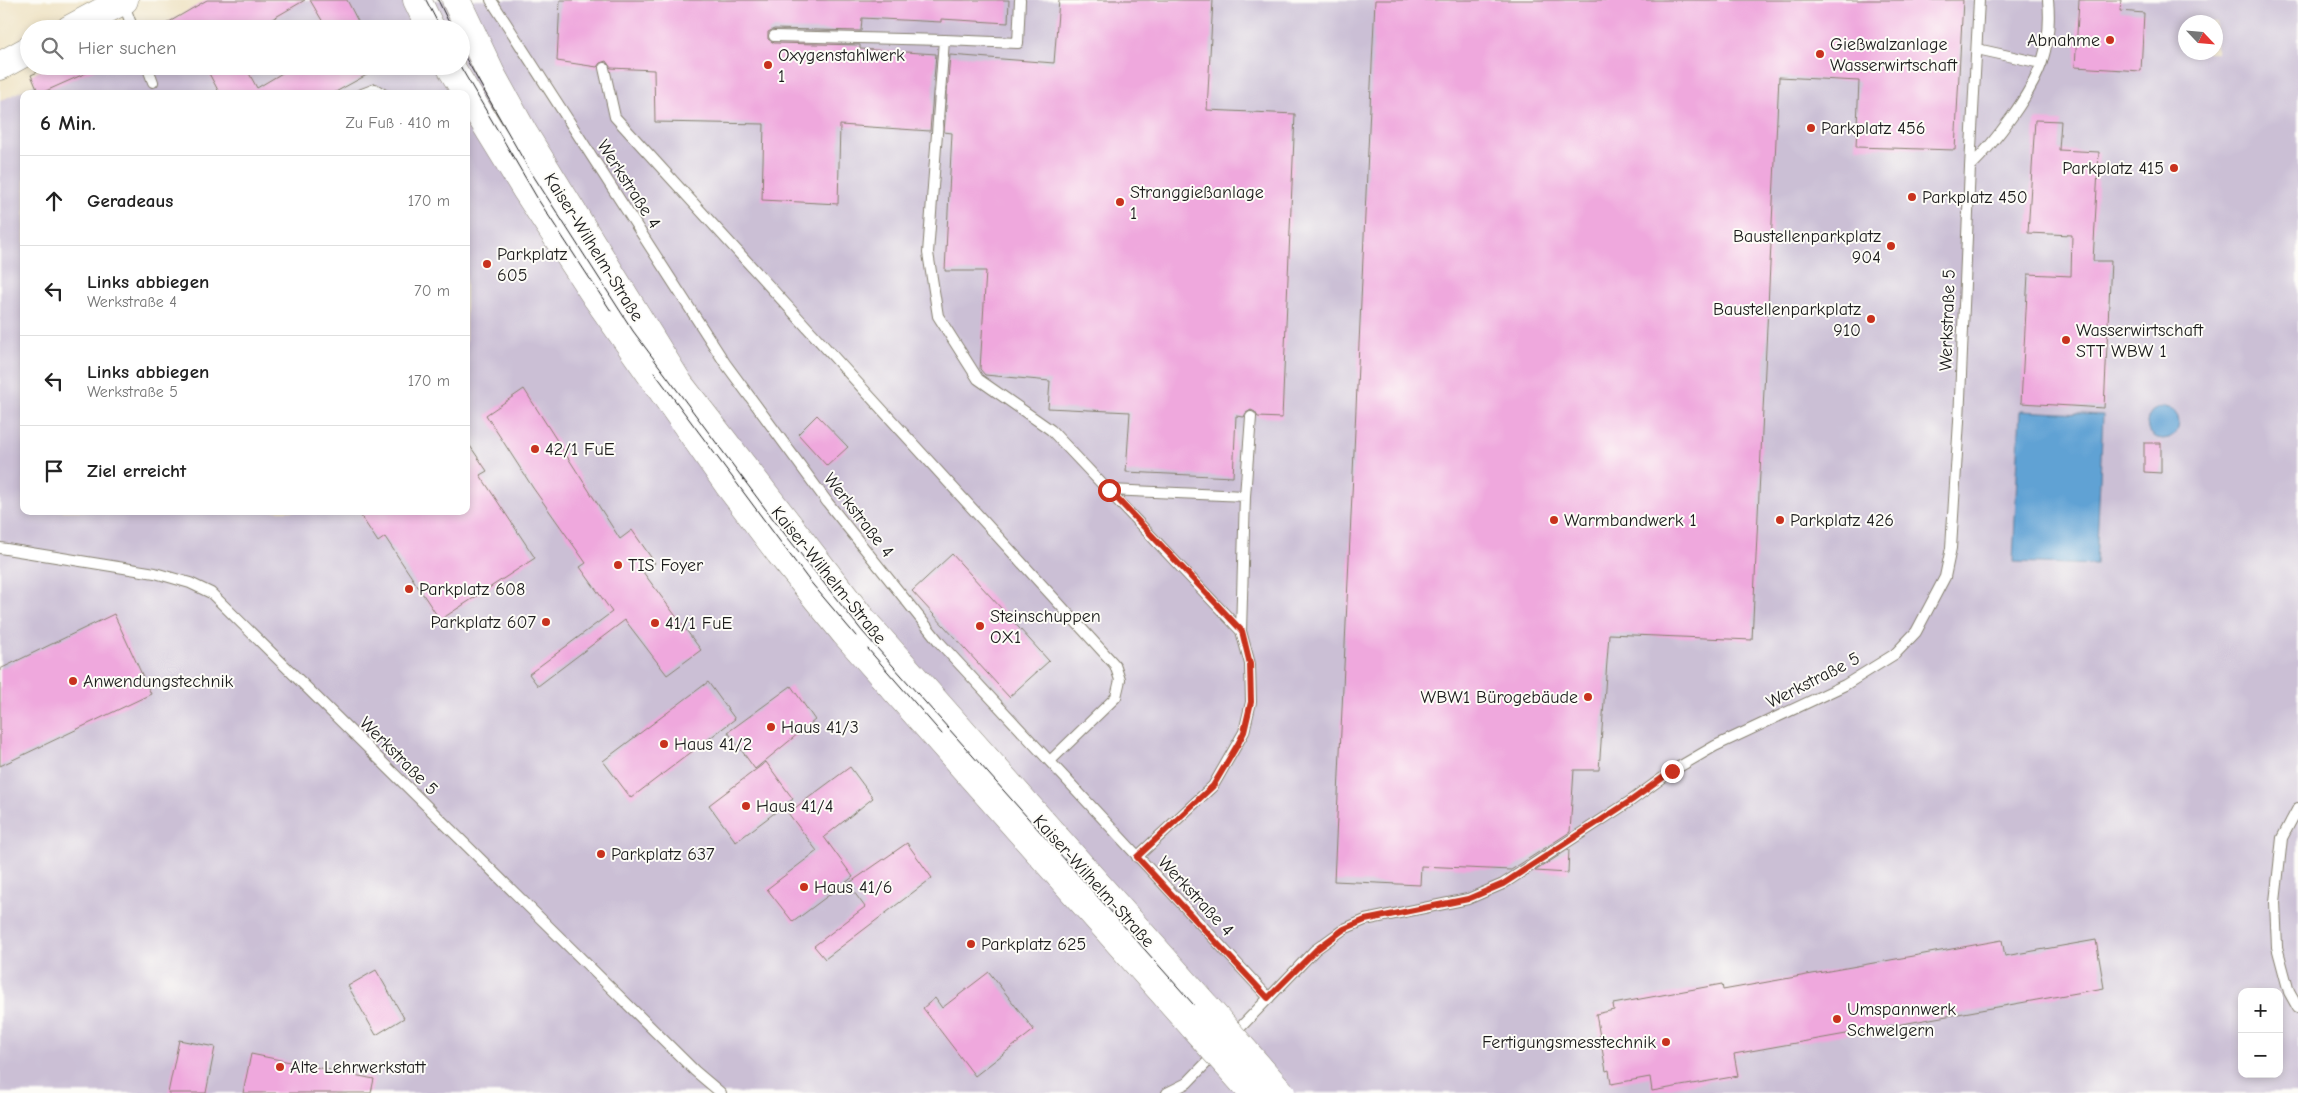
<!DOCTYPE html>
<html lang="de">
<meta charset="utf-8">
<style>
body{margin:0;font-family:"Comic Neue",sans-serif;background:#f2f2f2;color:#222}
.controls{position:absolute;right:15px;bottom:15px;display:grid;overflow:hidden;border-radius:10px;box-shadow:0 2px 8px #0003}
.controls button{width:45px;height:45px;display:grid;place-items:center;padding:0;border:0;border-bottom:1px solid #e0e0e0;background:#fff;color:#222;font:25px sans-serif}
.compass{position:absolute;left:2178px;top:15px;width:45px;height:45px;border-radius:50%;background:#fff;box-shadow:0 2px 8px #0003;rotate:116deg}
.stop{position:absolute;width:15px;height:15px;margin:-11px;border:4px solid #c8321e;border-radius:50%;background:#fff}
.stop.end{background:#c8321e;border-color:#fff;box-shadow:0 1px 5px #0008}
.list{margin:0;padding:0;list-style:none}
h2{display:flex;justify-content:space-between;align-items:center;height:65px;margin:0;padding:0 20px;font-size:21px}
h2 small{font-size:16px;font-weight:400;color:#767676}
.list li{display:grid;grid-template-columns:32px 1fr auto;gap:15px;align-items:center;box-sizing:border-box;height:90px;padding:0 20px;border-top:1px solid #e0e0e0}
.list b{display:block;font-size:19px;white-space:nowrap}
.list p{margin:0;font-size:16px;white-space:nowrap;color:#767676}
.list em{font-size:16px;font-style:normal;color:#767676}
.icon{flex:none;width:28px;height:28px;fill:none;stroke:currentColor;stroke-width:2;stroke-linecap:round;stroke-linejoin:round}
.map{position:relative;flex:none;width:2298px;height:1093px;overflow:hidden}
.search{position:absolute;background:#fff;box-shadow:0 2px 8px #0003;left:20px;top:20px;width:450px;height:55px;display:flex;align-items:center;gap:12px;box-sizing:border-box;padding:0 18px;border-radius:28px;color:#767676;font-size:19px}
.panel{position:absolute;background:#fff;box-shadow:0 2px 8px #0003;left:20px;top:90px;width:450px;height:425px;border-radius:10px}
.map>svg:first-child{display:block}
</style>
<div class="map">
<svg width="2298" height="1093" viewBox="0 0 2298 1093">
<rect width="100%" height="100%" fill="#fdfcf7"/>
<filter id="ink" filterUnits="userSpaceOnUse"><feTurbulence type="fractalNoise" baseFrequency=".02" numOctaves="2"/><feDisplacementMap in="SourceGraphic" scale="10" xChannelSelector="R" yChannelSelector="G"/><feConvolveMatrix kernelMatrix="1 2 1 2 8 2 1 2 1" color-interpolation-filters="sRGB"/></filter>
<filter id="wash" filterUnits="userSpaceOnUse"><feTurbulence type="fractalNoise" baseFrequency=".0096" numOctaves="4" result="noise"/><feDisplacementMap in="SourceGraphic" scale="20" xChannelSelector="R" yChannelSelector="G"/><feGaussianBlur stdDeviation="1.12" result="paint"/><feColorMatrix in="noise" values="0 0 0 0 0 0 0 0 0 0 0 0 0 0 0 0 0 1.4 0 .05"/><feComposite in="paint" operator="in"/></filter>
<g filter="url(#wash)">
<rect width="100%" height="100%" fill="#efe3c5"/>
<path fill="#cbbfd5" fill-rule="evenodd" d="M 207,0 L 2298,0 L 2298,1093 L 0,1093 L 0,101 L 74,66 L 461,66 L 461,29 L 156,29 ZM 2186,22 L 2216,22 L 2216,52 L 2186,52 ZM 24,94 L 466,94 L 466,511 L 24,511 ZM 2242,992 L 2279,992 L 2279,1074 L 2242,1074 Z"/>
<path fill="#60a2d4" stroke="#3e5f78" d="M2147 423a16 16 0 1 1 32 0a16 16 0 1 1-32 0Z
M 2020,411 L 2103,415 L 2096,565 L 2013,562 Z"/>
<g id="blocks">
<path fill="#efa8dd" d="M 207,0 L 305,0 L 255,29 L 157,29 Z
M 310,0 L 347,0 L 362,29 L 327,29 Z
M 560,0 L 1009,0 L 1008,23 L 941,19 L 941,22 L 862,18 L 861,31 L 774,29 L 768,32 L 768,39 L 774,43 L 860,45 L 860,49 L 936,54 L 930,131 L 840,125 L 838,204 L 762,200 L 764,124 L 655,122 L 654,70 L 611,68 L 606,61 L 600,63 L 597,67 L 557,61 Z
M 1059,0 L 1213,0 L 1207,110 L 1295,114 L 1282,418 L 1258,417 L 1255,412 L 1251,410 L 1246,413 L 1244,417 L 1236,416 L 1233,477 L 1126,472 L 1130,412 L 1048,408 L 1050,381 L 985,375 L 980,369 L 986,271 L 945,271 L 952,133 L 944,132 L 950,55 L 1054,63 Z
M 1375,0 L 1963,0 L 1955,150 L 1856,147 L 1859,81 L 1779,77 L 1752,640 L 1609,634 L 1599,770 L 1574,770 L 1570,832 L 1511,870 L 1421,866 L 1420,885 L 1334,881 Z
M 2079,0 L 2121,0 L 2120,11 L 2144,13 L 2141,71 L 2075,67 Z
M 51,66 L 102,66 L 39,94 L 31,75 Z
M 205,66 L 245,66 L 257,88 L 294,66 L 383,66 L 332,94 L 220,94 Z
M 2035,120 L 2061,121 L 2059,150 L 2099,152 L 2093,261 L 2111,261 L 2104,408 L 2021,403 L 2028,274 L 2071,276 L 2072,235 L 2028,233 Z
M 524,389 L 620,539 L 632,530 L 655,563 L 643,572 L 701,650 L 667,675 L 625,620 L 538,686 L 529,674 L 612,612 L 580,567 L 586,563 L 533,488 L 486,415 Z
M 817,415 L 848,447 L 827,466 L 798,434 Z
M 466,440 L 487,471 L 480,475 L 535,558 L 440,620 L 385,537 L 378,542 L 361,516 L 369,511 L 466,511 Z
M 2144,443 L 2161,443 L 2161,473 L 2144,472 Z
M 952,554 L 1049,661 L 1009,697 L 912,591 Z
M 114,614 L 151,694 L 0,766 L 0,669 Z
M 708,682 L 735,719 L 631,798 L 603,761 Z
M 791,686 L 815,720 L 755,769 L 728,732 Z
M 766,762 L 793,799 L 736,842 L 709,805 Z
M 850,767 L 873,798 L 824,837 L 853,877 L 793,922 L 767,889 L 817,851 L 788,813 Z
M 907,843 L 932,878 L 825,959 L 814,946 L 865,907 L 848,884 Z
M 1569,849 L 1568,873 L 1535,871 Z
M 2002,940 L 2005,956 L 2096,940 L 2104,988 L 1734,1054 L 1738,1076 L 1652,1091 L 1650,1077 L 1611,1084 L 1609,1070 L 1606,1071 L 1596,1014 L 1614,1010 L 1613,1004 L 1722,984 L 1723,990 Z
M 376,970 L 404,1018 L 376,1035 L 348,986 Z
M 989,972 L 1034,1030 L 975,1076 L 923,1008 L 935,998 L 942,1008 Z
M 179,1040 L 215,1047 L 206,1093 L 168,1093 Z
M 251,1054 L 374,1079 L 371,1093 L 243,1093 Z"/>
</g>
</g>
<g filter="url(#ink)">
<use href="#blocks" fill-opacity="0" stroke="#868070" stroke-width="1"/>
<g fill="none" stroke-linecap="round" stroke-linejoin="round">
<defs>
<path id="service" d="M 491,0 L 725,363 L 828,503 L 940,643 L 1269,998
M 1020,0 L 1018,43 L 944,40 L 928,253 L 938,316 L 978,379 L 1051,430 L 1241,631 L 1250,664 L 1251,702 L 1244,732 L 1213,786 L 1137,857
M 123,2 L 133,29
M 774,36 L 944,40
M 1977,49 L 2041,63
M 147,66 L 153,82
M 604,68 L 615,117 L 1115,665 L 1120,680 L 1116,697 L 1050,761
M 362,94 L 375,89 L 383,94
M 1970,167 L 1979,0
M 1109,490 L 1245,496 L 1241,631
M 1245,496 L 1251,417
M 0,548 L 155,573 L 190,583 L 211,593 L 695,1071 L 721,1093
M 2298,808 L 2282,838 L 2275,902 L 2277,947 L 2289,992 L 2298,1008
M 1232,1036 L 1315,950 L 1344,929 L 1365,920 L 1468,899 L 1503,884 L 1632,800 L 1672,771 L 1715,746 L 1845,685 L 1895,654 L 1916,632 L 1945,577 L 1951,548 L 1959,421 L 1970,167 C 1995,142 2031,95 2042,62 C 2048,43 2050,20 2048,0
M 1167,1093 L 1187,1083 L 1215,1054"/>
<path id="secondary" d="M 417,0 L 431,29
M 456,0 L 491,74 L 524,134 L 679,384 L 860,617 L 1207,1008
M 70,29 L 124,0
M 0,66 L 29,50
M 450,66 L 525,188 L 597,298 L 728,484 L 780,553 L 845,633 L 1194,1027"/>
</defs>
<use href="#service" stroke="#868070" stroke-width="12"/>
<use href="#secondary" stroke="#868070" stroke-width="29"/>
<use href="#service" stroke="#fff" stroke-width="10"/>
<use href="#secondary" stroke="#fff" stroke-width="28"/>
<path stroke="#1c1c1c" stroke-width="1" d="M 426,0 L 441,29
M 438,0 L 452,29
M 461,50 L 527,166 L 633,331 L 776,523 L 862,631 L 1272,1093
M 460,66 L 539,201 L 611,311
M 654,372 L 808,579 L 856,636
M 868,649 L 942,734"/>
<defs>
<path id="secondary-bridge" d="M 1207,1008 L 1281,1093
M 1194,1027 L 1253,1093"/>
</defs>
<use href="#secondary-bridge" stroke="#868070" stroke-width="29" stroke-linecap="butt"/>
<use href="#secondary-bridge" stroke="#fff" stroke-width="28"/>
</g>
</g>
<g fill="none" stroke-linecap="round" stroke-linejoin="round" filter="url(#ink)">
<path stroke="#c8321e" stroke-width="6" d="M 1109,490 L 1242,631 L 1250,664 L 1251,702 L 1244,732 L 1238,744 L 1213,786 L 1137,857 L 1268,998 L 1316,950 L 1344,929 L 1365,920 L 1468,899 L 1503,884 L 1632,800 L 1672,771"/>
</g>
<g fill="#c8321e" stroke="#fdfcf7" stroke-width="2">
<circle cx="2110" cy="40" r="5"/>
<circle cx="1820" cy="54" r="5"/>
<circle cx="768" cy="65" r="5"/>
<circle cx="1811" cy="128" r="5"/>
<circle cx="2174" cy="168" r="5"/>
<circle cx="1912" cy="197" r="5"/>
<circle cx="1120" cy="202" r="5"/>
<circle cx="1891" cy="246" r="5"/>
<circle cx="487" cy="264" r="5"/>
<circle cx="1871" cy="319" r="5"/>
<circle cx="2066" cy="340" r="5"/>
<circle cx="535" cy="449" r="5"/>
<circle cx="1554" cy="520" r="5"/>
<circle cx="1780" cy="520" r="5"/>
<circle cx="618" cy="565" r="5"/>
<circle cx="409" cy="589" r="5"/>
<circle cx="546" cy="622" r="5"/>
<circle cx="655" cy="623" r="5"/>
<circle cx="980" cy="626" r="5"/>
<circle cx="73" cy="681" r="5"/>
<circle cx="1588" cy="697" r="5"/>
<circle cx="771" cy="727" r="5"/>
<circle cx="664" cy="744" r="5"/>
<circle cx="746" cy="806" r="5"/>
<circle cx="601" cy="854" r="5"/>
<circle cx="804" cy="887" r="5"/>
<circle cx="971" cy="944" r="5"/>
<circle cx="1837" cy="1019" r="5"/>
<circle cx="1666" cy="1042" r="5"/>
<circle cx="280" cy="1067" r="5"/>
</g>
<g text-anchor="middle" stroke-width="4" stroke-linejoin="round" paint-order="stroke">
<g font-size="18" fill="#1c1c1c" stroke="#fdfcf7" text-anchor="start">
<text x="2100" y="46" text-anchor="end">Abnahme</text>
<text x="1830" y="50">Gießwalzanlage<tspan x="1830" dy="21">Wasserwirtschaft</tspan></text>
<text x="778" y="61">Oxygenstahlwerk<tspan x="778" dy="21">1</tspan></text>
<text x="1821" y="134">Parkplatz 456</text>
<text x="2164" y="174" text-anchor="end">Parkplatz 415</text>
<text x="1130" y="198">Stranggießanlage<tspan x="1130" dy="21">1</tspan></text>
<text x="1922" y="203">Parkplatz 450</text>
<text x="1881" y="242" text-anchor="end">Baustellenparkplatz<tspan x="1881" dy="21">904</tspan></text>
<text x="497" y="260">Parkplatz<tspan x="497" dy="21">605</tspan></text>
<text x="1861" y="315" text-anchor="end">Baustellenparkplatz<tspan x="1861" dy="21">910</tspan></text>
<text x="2076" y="336">Wasserwirtschaft<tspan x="2076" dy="21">STT WBW 1</tspan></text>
<text x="545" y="455">42/1 FuE</text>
<text x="1564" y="526">Warmbandwerk 1</text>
<text x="1790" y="526">Parkplatz 426</text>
<text x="628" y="571">TIS Foyer</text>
<text x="419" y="595">Parkplatz 608</text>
<text x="990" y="622">Steinschuppen<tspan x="990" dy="21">OX1</tspan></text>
<text x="536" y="628" text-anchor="end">Parkplatz 607</text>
<text x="665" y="629">41/1 FuE</text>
<text x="83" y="687">Anwendungstechnik</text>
<text x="1578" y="703" text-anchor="end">WBW1 Bürogebäude</text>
<text x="781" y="733">Haus 41/3</text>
<text x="674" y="750">Haus 41/2</text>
<text x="756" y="812">Haus 41/4</text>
<text x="611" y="860">Parkplatz 637</text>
<text x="814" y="893">Haus 41/6</text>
<text x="981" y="950">Parkplatz 625</text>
<text x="1847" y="1015">Umspannwerk<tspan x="1847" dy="21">Schwelgern</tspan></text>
<text x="1656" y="1048" text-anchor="end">Fertigungsmesstechnik</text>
<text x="290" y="1073">Alte Lehrwerkstatt</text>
</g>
<g font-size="18" fill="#1c1c1c" stroke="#fdfcf7">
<text transform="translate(629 184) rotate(57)" y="6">Werkstraße 4</text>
<text transform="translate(594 247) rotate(58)" y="6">Kaiser-Wilhelm-Straße</text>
<text transform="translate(1947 320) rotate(-88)" y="6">Werkstraße 5</text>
<text transform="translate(859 515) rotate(52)" y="6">Werkstraße 4</text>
<text transform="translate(829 575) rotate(51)" y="6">Kaiser-Wilhelm-Straße</text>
<text transform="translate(1813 680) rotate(-27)" y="6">Werkstraße 5</text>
<text transform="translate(399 756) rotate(45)" y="6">Werkstraße 5</text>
<text transform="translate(1094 881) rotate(48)" y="6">Kaiser-Wilhelm-Straße</text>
<text transform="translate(1196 896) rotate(47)" y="6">Werkstraße 4</text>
</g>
</g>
</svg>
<div class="controls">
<button>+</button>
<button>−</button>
</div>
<svg class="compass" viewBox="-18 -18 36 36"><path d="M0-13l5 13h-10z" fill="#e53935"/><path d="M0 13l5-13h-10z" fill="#767676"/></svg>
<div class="stop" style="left:1109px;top:490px"></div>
<div class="stop end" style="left:1672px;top:771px"></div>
<div class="search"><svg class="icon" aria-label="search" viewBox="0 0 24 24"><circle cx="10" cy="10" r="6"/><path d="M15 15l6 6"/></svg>Hier suchen</div>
<section class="panel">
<h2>6 Min.<small>Zu Fuß · 410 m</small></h2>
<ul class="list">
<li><svg class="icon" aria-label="ahead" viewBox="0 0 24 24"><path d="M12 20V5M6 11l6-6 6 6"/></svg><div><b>Geradeaus</b></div><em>170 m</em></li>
<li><svg class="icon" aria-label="left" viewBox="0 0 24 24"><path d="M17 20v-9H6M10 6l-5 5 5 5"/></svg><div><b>Links abbiegen</b><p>Werkstraße 4</p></div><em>70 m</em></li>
<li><svg class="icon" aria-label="left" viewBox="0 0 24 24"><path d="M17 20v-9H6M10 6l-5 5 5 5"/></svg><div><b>Links abbiegen</b><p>Werkstraße 5</p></div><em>170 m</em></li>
<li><svg class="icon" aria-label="arrive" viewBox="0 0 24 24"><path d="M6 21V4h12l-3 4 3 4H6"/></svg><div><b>Ziel erreicht</b></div></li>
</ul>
</section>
</div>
